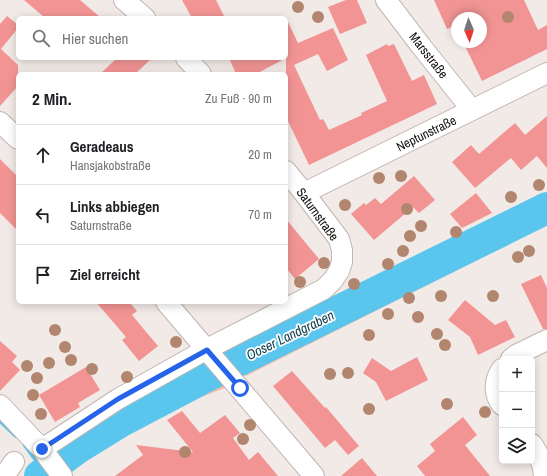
<!DOCTYPE html>
<html lang="de">
<meta charset="utf-8">
<style>
body{margin:0;font-family:"Archivo Narrow",sans-serif;background:#f2f2f2;color:#202124}
.controls{position:absolute;right:12px;bottom:12px;display:grid;overflow:hidden;border-radius:6px;box-shadow:0 2px 10px #0003}
.controls button{width:36px;height:36px;display:grid;place-items:center;padding:0;border:0;border-bottom:1px solid #e0e0e0;background:#fff;color:#202124;font:20px sans-serif}
.compass{position:absolute;left:451px;top:12px;width:36px;height:36px;border-radius:50%;background:#fff;box-shadow:0 2px 10px #0003;rotate:177deg}
.stop{position:absolute;width:12px;height:12px;margin:-9px;border:3px solid #2563eb;border-radius:50%;background:#fff}
.stop.end{background:#2563eb;border-color:#fff;box-shadow:0 1px 4px #0008}
.list{margin:0;padding:0;list-style:none}
h2{display:flex;justify-content:space-between;align-items:center;height:52px;margin:0;padding:0 16px;font-size:17px}
h2 small{font-size:13px;font-weight:400;color:#757577}
.list li{display:grid;grid-template-columns:26px 1fr auto;gap:12px;align-items:center;box-sizing:border-box;height:60px;padding:0 16px;border-top:1px solid #e0e0e0}
.list b{display:block;font-size:15px;white-space:nowrap}
.list p{margin:0;font-size:13px;white-space:nowrap;color:#757577}
.list em{font-size:13px;font-style:normal;color:#757577}
.icon{flex:none;width:22px;height:22px;fill:none;stroke:currentColor;stroke-width:2;stroke-linecap:round;stroke-linejoin:round}
.map{position:relative;flex:none;width:547px;height:476px;overflow:hidden}
.search{position:absolute;background:#fff;box-shadow:0 2px 10px #0003;left:16px;top:16px;width:272px;height:44px;display:flex;align-items:center;gap:10px;box-sizing:border-box;padding:0 14px;border-radius:6px;color:#757577;font-size:15px}
.panel{position:absolute;background:#fff;box-shadow:0 2px 10px #0003;left:16px;top:72px;width:272px;height:232px;border-radius:6px}
.map>svg:first-child{display:block}
</style>
<div class="map">
<svg width="547" height="476" viewBox="0 0 547 476">
<rect width="100%" height="100%" fill="#f2eae6"/>
<path fill="#fbbea5" d="M 547,193 L 547,225 L 246,376 L 226,352 Z
M 202,360 L 225,388 C 199,398 173,408 148,421 C 122,435 98,453 73,470 L 57,452 Z"/>
<g fill="none" stroke-linecap="round" stroke-linejoin="round">
<path stroke="#5ac6ee" stroke-width="5.5" d="M 0,420 L 16,435
M 25,444 L 45,471"/>
<path stroke="#5ac6ee" stroke-width="32" d="M 40,476 L 76,449 L 123,420 L 201,379 L 547,208"/>
</g>
<path fill="#f29494" d="M 24,0 L 80,0 L 101,18 L 45,18 Z
M 182,0 L 216,0 L 225,18 L 192,18 Z
M 346,0 L 357,0 L 367,23 L 340,34 L 328,7 Z
M 434,0 L 524,0 L 538,30 L 547,25 L 547,49 L 482,81 L 463,42 L 481,42 L 481,18 L 457,18 L 457,31 L 454,26 L 447,29 Z
M 7,16 L 18,25 L 18,28 L 1,49 L 18,65 L 18,86 L 0,106 L 0,24 Z
M 286,18 L 298,43 L 333,28 L 348,60 L 327,71 L 318,54 L 294,65 L 320,120 L 323,119 L 329,130 L 362,115 L 361,113 L 387,101 L 366,55 L 387,44 L 388,46 L 394,44 L 412,81 L 424,75 L 437,104 L 309,165 L 286,117 L 286,58 L 256,74 L 236,74 L 229,58 L 286,58 Z
M 117,58 L 152,58 L 135,74 L 100,74 Z
M 547,116 L 547,168 L 537,156 L 521,170 L 511,158 L 475,188 L 452,162 L 471,145 L 479,154 L 515,123 L 525,135 Z
M 0,159 L 18,177 L 18,231 L 0,213 Z
M 414,176 L 435,200 L 419,213 L 413,207 L 374,240 L 351,214 L 364,203 L 366,205 L 375,198 L 381,204 Z
M 476,193 L 492,213 L 462,228 L 450,214 Z
M 286,219 L 319,259 L 295,279 L 286,268 Z
M 541,275 L 547,288 L 547,329 L 543,329 L 521,284 Z
M 465,300 L 495,325 L 506,320 L 515,337 L 478,355 L 470,337 L 448,320 Z
M 96,302 L 129,302 L 137,311 L 132,315 L 158,346 L 139,361 L 122,340 L 126,337 Z
M 0,341 L 17,356 L 12,362 L 20,370 L 0,391 Z
M 417,357 L 428,380 L 386,401 L 376,382 L 363,373 L 372,358 L 391,371 Z
M 86,367 L 100,390 L 78,403 L 80,407 L 55,422 L 39,395 Z
M 292,371 L 325,408 L 326,407 L 359,446 L 348,455 L 335,440 L 325,448 L 273,386 Z
M 182,411 L 200,433 L 225,415 L 240,433 L 233,438 L 249,460 L 258,452 L 278,476 L 115,476 L 143,455 L 136,445 L 193,452 L 167,420 Z
M 463,417 L 477,435 L 465,445 L 490,476 L 425,476 L 417,466 L 435,451 L 430,444 Z
M 362,458 L 377,476 L 341,476 Z"/>
<g fill="none" stroke-linecap="round" stroke-linejoin="round">
<defs>
<path id="street" d="M 124,0 L 145,18
M 386,0 L 421,46 L 472,110
M 186,58 L 201,74
M 0,122 L 18,139
M 304,193 L 547,73
M 166,302 L 314,476
M 511,359 L 516,355 L 547,340
M 502,369 C 494,380 493,394 502,405
M 0,405 L 42,449 L 62,476
M 532,444 C 539,454 543,464 544,476
M 42,449 L 118,399 L 207,349 L 324,289 L 333,280 L 339,271 L 342,262 L 342,250 L 339,239 L 304,193 L 286,171
M 4,476 L 14,462"/>
</defs>
<use href="#street" stroke="#bfb6b3" stroke-width="22"/>
<use href="#street" stroke="#fff" stroke-width="20"/>
</g>
<g fill="#b2856e">
<circle cx="298" cy="7" r="6"/>
<circle cx="318" cy="17" r="6"/>
<circle cx="508" cy="17" r="6"/>
<circle cx="401" cy="176" r="6"/>
<circle cx="379" cy="178" r="6"/>
<circle cx="539" cy="185" r="6"/>
<circle cx="511" cy="197" r="6"/>
<circle cx="345" cy="205" r="6"/>
<circle cx="407" cy="209" r="6"/>
<circle cx="421" cy="226" r="6"/>
<circle cx="456" cy="232" r="6"/>
<circle cx="410" cy="236" r="6"/>
<circle cx="403" cy="251" r="6"/>
<circle cx="529" cy="251" r="6"/>
<circle cx="518" cy="257" r="6"/>
<circle cx="324" cy="263" r="6"/>
<circle cx="388" cy="264" r="6"/>
<circle cx="300" cy="282" r="6"/>
<circle cx="354" cy="284" r="6"/>
<circle cx="441" cy="296" r="6"/>
<circle cx="493" cy="296" r="6"/>
<circle cx="409" cy="298" r="6"/>
<circle cx="388" cy="314" r="6"/>
<circle cx="418" cy="317" r="6"/>
<circle cx="55" cy="330" r="6"/>
<circle cx="437" cy="334" r="6"/>
<circle cx="369" cy="335" r="6"/>
<circle cx="176" cy="342" r="6"/>
<circle cx="445" cy="345" r="6"/>
<circle cx="65" cy="347" r="6"/>
<circle cx="71" cy="360" r="6"/>
<circle cx="49" cy="363" r="6"/>
<circle cx="27" cy="366" r="6"/>
<circle cx="92" cy="369" r="6"/>
<circle cx="348" cy="373" r="6"/>
<circle cx="330" cy="374" r="6"/>
<circle cx="127" cy="377" r="6"/>
<circle cx="37" cy="378" r="6"/>
<circle cx="33" cy="395" r="6"/>
<circle cx="447" cy="404" r="6"/>
<circle cx="369" cy="409" r="6"/>
<circle cx="485" cy="412" r="6"/>
<circle cx="41" cy="414" r="6"/>
<circle cx="250" cy="425" r="6"/>
<circle cx="243" cy="439" r="6"/>
<circle cx="185" cy="452" r="6"/>
</g>
<g fill="none" stroke-linecap="round" stroke-linejoin="round">
<path stroke="#2563eb" stroke-width="5" d="M 42,449 L 118,399 L 207,350 L 240,388"/>
</g>
<g text-anchor="middle" stroke-width="3.5" stroke-linejoin="round" paint-order="stroke">
<g font-size="13" fill="#120f0e" stroke="#fff">
<text transform="translate(429 55) rotate(52)" y="5">Marsstraße</text>
<text transform="translate(426 133) rotate(-26)" y="5">Neptunstraße</text>
<text transform="translate(318 214) rotate(54)" y="5">Saturnstraße</text>
</g>
<g font-size="14" font-style="italic" fill="#0c3d4d" stroke="#fff">
<text transform="translate(290 335) rotate(-26)" y="5">Ooser Landgraben</text>
</g>
</g>
</svg>
<div class="controls">
<button>+</button>
<button>−</button>
<button><svg class="icon" aria-label="layers" viewBox="0 0 24 24"><path d="M12 4l9 5-9 5-9-5zM3 14l9 5 9-5"/></svg></button>
</div>
<svg class="compass" viewBox="-18 -18 36 36"><path d="M0-13l5 13h-10z" fill="#e53935"/><path d="M0 13l5-13h-10z" fill="#757577"/></svg>
<div class="stop" style="left:240px;top:388px"></div>
<div class="stop end" style="left:42px;top:449px"></div>
<div class="search"><svg class="icon" aria-label="search" viewBox="0 0 24 24"><circle cx="10" cy="10" r="6"/><path d="M15 15l6 6"/></svg>Hier suchen</div>
<section class="panel">
<h2>2 Min.<small>Zu Fuß · 90 m</small></h2>
<ul class="list">
<li><svg class="icon" aria-label="ahead" viewBox="0 0 24 24"><path d="M12 20V5M6 11l6-6 6 6"/></svg><div><b>Geradeaus</b><p>Hansjakobstraße</p></div><em>20 m</em></li>
<li><svg class="icon" aria-label="left" viewBox="0 0 24 24"><path d="M17 20v-9H6M10 6l-5 5 5 5"/></svg><div><b>Links abbiegen</b><p>Saturnstraße</p></div><em>70 m</em></li>
<li><svg class="icon" aria-label="arrive" viewBox="0 0 24 24"><path d="M6 21V4h12l-3 4 3 4H6"/></svg><div><b>Ziel erreicht</b></div></li>
</ul>
</section>
</div>
